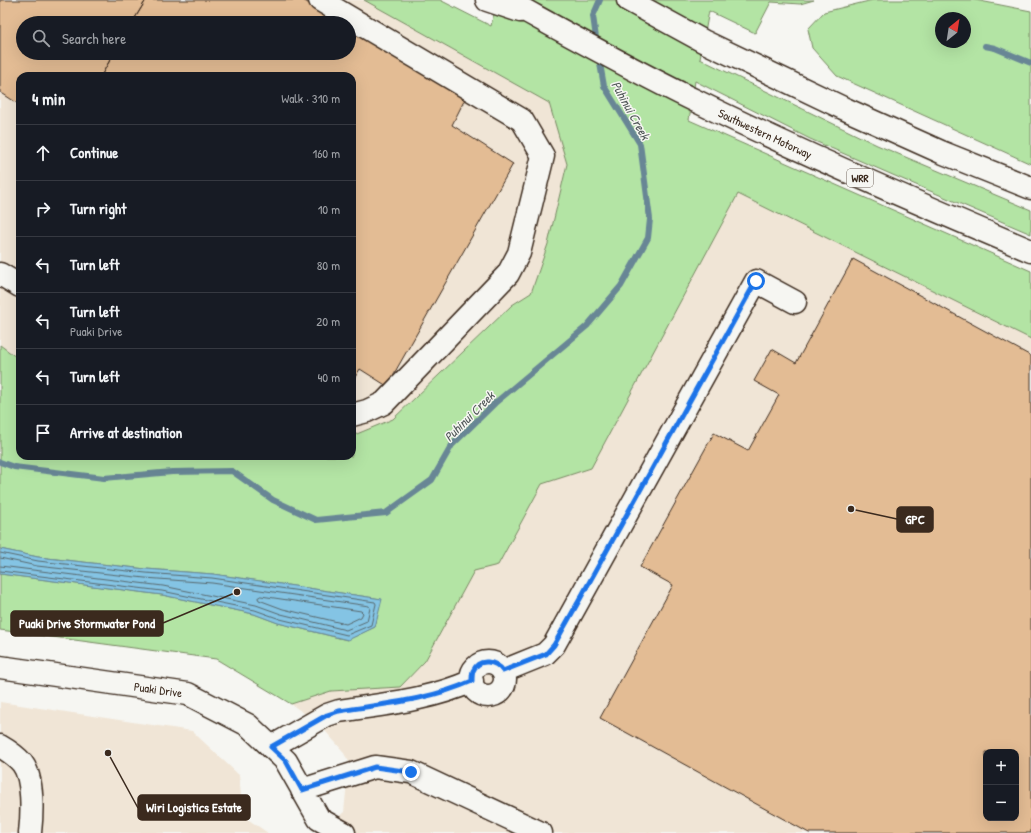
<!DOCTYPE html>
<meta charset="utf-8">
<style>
body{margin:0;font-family:"Patrick Hand",sans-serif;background:#242831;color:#f1f3f6}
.controls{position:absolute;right:12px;bottom:12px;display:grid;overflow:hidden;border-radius:8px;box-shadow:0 4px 16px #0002}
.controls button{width:36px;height:36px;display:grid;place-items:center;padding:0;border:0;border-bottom:1px solid #363941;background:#171b24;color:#f1f3f6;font:20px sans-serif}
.compass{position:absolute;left:935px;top:12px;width:36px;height:36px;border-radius:50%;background:#171b24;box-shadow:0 4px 16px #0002;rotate:30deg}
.stop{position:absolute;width:12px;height:12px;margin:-9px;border:3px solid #1a73e8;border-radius:50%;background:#fff}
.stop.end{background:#1a73e8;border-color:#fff;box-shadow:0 1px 4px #0008}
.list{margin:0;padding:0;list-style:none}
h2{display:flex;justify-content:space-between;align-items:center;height:52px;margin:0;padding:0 16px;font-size:17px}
h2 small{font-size:13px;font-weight:400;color:#9ea1a6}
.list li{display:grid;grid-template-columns:26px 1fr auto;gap:12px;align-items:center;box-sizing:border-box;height:56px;padding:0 16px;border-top:1px solid #363941}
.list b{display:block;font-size:15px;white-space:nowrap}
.list p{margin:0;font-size:13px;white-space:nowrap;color:#9ea1a6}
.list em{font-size:13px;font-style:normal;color:#9ea1a6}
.icon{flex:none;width:22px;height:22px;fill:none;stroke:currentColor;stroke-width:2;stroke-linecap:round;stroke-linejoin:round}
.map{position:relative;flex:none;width:1031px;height:833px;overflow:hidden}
.search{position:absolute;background:#171b24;box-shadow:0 4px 16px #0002;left:16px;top:16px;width:340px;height:44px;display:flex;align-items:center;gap:10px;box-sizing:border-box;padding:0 14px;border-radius:22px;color:#9ea1a6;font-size:15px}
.panel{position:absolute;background:#171b24;box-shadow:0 4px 16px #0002;left:16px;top:72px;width:340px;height:388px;border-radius:12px}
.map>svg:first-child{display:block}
</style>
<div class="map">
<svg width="1031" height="833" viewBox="0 0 1031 833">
<rect width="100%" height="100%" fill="#f6f6f2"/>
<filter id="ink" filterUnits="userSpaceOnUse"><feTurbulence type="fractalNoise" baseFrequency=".025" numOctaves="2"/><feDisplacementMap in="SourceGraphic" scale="8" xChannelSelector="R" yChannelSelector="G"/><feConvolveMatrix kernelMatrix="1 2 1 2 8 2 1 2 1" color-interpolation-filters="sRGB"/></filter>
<g filter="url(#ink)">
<path fill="#f0e5d6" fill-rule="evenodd" d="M 0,0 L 364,0 L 549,103 L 567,163 L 548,244 L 531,293 L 512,305 L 393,419 L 352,436 L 352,76 L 20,76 L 20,360 L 0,345 ZM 23,23 L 349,23 L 349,53 L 23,53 Z
M 738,194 L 1031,339 L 1031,833 L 319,833 L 344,812 L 349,762 L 342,750 L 319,724 L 291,704 L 331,691 L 400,687 L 425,661 L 474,570 L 498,565 L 542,484 L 591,468 ZM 986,752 L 1016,752 L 1016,818 L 986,818 Z
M 0,702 L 192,731 L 239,775 L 243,816 L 268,833 L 0,833 Z"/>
<path fill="#b3e4a4" stroke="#778761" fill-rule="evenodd" d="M 364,0 L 440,0 L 491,26 L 497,0 L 814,0 L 800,4 L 771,2 L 755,33 L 709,11 L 700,59 L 877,145 L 1031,210 L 1031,234 L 902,179 L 810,139 L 695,81 L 689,120 L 1031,271 L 1031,339 L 738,194 L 591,468 L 542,484 L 498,565 L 474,571 L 425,661 L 400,687 L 331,691 L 291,704 L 216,659 L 0,630 L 0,574 L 162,595 L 254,614 L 278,623 L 347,640 L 375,627 L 381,599 L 213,574 L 146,569 L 38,557 L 0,549 L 0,345 L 20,360 L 20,456 L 352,456 L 352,436 L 393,419 L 512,305 L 531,293 L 548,244 L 567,164 L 549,103 Z
M 873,0 L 975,0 L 1031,11 L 1031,164 L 837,76 L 812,48 L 808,29 L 824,12 ZM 941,18 L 965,18 L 965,42 L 941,42 Z"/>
<path fill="#84c4e4" stroke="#678695" d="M 0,549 L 38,557 L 146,569 L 213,574 L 382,599 L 375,627 L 348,640 L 278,623 L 254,614 L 162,595 L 0,574 Z"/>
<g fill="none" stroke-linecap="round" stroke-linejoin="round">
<path stroke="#58686d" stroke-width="1" d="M 0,553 L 38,561 L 146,573 L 212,578 L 375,602 L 376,604 L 371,625 L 347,635 L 280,619 L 255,610 L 162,591 L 0,571
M 0,558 L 37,566 L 145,578 L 212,583 L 369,606 L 370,608 L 367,621 L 346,630 L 281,614 L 256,605 L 163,586 L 0,566
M 261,596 L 361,611 L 363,613 L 361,617 L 346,624 L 283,609 L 259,600 L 258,598 Z"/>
<path stroke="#678695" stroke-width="6" d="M 597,45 L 593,16 L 600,0
M 985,46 L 995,48 L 1031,63
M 0,462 L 14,467 L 104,478 L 172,472 L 232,471 L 273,500 L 316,520 L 386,513 L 432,480 L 452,445 L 495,403 L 587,326 L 621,286 L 648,238 L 650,219 L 640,144 L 604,86 L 599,58"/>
</g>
<path fill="#e3bc94" stroke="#3b2a1e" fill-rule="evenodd" d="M 0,0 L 146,0 L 132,23 L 23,23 L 23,53 L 114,53 L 101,76 L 20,76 L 20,105 L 0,92 Z
M 146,0 L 303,0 L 341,23 L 132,23 Z
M 349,28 L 465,99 L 452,125 L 513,164 L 387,386 L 360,369 L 352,382 L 352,76 L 101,76 L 114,53 L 349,53 Z
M 853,259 L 1031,356 L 1031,833 L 809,833 L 600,718 L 673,585 L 640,567 L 714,433 L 748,451 L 779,395 L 754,381 L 772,349 L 796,363 ZM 986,752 L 1016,752 L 1016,818 L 986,818 Z"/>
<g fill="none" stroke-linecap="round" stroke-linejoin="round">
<defs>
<path id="minor" d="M 320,0 L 522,120 L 543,156 L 519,253 L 508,274 L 384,403 L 367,411 L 352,415
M 0,274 L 20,286
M471 679a17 17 0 1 1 34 0a17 17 0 1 1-34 0Z
M 0,667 L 188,694 L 248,725 L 286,761 L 319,819 L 344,833
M 503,671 L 545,654 L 554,645 L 756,281 L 795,302
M 0,746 C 7,750 17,757 22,763 C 34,778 32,815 30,833
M 271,747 L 327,715 L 339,711 C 384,704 430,700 472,681
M 302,790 L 375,767 L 411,772 L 541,833"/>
<path id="highway" d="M 487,0 L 520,11
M 506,0 C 568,34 630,69 694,100 C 804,154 917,203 1031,251
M 628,0 L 703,41 L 843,108 L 941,152 L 1031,188"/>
</defs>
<use href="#minor" stroke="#3b2a1e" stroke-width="25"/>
<use href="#highway" stroke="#3b2a1e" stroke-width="25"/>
<use href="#minor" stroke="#f6f6f2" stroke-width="22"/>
<use href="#highway" stroke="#f6f6f2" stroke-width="22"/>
</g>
</g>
<g fill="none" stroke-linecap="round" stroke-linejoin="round" filter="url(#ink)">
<path stroke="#1a73e8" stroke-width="5" d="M 411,772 L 375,767 L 302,790 L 286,761 L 271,747 L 327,715 L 339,711 C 384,704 430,700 472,681 C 472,678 472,674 473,671 C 479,657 496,661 503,671 L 546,654 L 554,645 L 580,599 L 756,281"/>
</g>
<g text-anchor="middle" stroke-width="3" stroke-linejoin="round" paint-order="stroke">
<rect fill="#f6f6f2" stroke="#73675e" stroke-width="1" x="847" y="169" width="26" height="18" rx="3"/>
<g font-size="11" font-weight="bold" fill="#3b2a1e">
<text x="860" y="182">WRR</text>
</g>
<g font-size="12" fill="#3b2a1e" stroke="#f6f6f2">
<text transform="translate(765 134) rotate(25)" y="4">Southwestern Motorway</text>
<text transform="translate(158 690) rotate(8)" y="4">Puaki Drive</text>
</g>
<g font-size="13" font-style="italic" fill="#515859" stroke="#f6f6f2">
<text transform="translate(631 110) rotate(61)" y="5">Puhinui Creek</text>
<text transform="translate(469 416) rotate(-45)" y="5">Puhinui Creek</text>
</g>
</g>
<path fill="none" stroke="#3b2a1e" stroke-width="1.5" d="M851 509L897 519M237 592L163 623M108 753L138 808"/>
<g fill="#3b2a1e" stroke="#f6f6f2" stroke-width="1.5">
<circle cx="851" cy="509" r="4"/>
<circle cx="237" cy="592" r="4"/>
<circle cx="108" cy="753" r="4"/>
</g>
<g fill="#3b2a1e" stroke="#3b2a1e" stroke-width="1.5">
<rect x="897" y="507" width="36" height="25" rx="4"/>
<rect x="11" y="611" width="152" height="25" rx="4"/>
<rect x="138" y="795" width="112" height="25" rx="4"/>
</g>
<g font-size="13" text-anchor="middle" font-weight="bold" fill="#fff">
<text x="915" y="524">GPC</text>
<text x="87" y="628">Puaki Drive Stormwater Pond</text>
<text x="194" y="812">Wiri Logistics Estate</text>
</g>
</svg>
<div class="controls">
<button>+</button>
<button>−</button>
</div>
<svg class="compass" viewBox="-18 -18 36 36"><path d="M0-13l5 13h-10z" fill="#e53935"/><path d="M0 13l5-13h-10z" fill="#9ea1a6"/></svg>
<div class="stop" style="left:756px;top:281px"></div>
<div class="stop end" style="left:411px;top:772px"></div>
<div class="search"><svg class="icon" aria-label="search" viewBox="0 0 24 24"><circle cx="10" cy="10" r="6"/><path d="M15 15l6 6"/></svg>Search here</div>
<section class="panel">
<h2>4 min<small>Walk · 310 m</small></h2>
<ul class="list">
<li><svg class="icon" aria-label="ahead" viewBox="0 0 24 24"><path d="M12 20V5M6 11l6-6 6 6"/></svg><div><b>Continue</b></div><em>160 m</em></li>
<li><svg class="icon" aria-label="right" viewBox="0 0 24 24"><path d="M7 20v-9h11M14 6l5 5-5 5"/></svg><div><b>Turn right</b></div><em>10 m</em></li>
<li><svg class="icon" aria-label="left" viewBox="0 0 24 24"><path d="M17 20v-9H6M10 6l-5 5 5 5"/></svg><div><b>Turn left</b></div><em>80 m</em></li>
<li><svg class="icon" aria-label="left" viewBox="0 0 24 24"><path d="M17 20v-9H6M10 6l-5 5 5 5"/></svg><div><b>Turn left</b><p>Puaki Drive</p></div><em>20 m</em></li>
<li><svg class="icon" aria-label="left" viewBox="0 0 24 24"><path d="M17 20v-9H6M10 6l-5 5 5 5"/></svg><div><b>Turn left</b></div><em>40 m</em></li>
<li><svg class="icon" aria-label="arrive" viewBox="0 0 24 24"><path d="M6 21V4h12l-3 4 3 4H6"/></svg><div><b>Arrive at destination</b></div></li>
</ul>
</section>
</div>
